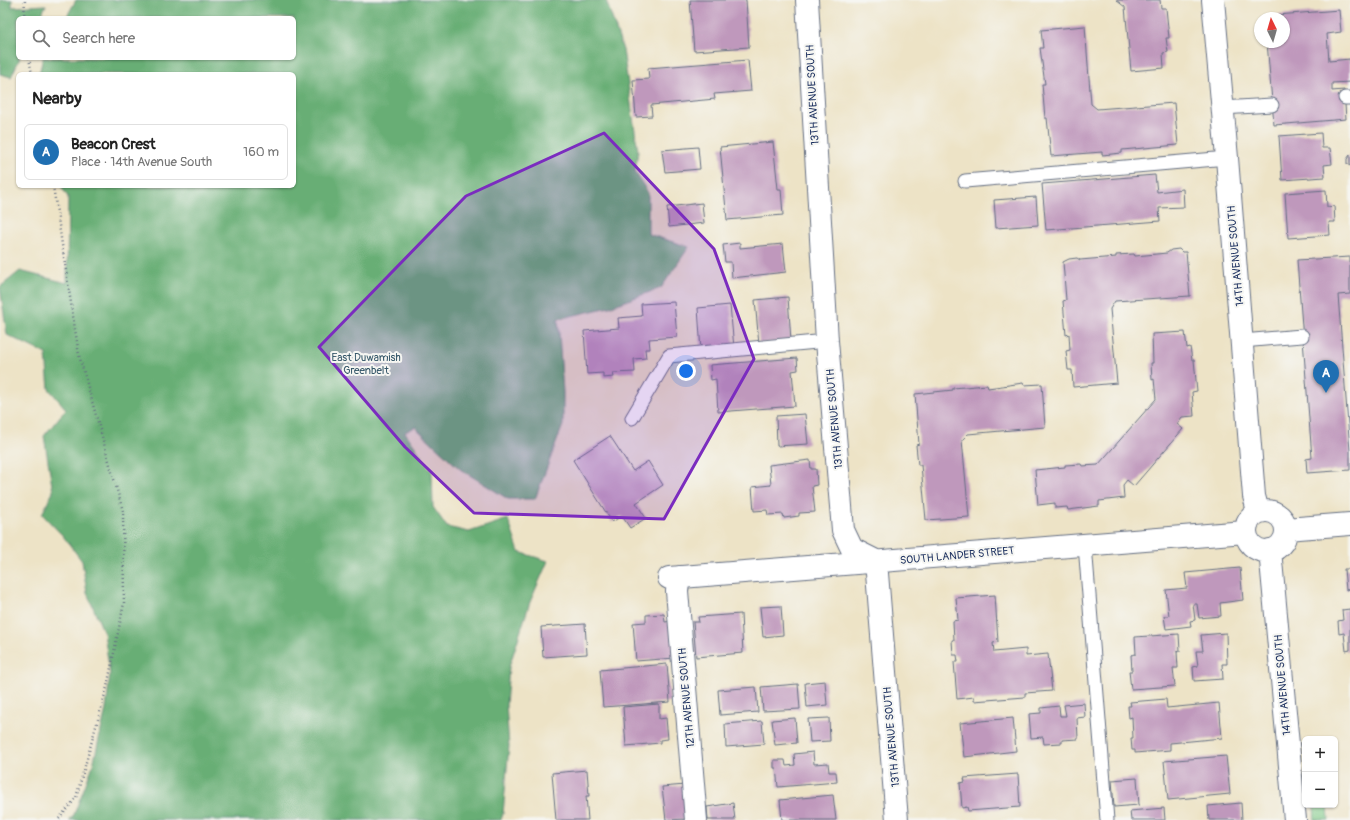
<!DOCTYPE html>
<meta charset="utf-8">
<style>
body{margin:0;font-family:Pangolin,sans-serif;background:#f6f6f6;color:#222}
.controls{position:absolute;right:12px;bottom:12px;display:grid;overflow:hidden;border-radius:6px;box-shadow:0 1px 3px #0004}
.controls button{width:36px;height:36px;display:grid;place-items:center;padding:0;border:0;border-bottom:1px solid #e0e0e0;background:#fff;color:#222;font:20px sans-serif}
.compass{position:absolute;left:1254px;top:12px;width:36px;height:36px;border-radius:50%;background:#fff;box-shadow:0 1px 3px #0004;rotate:355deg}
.you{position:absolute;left:686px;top:371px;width:14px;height:14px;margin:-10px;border:3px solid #fff;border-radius:50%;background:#1a73e8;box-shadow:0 0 0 6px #1a73e833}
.badge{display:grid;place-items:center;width:26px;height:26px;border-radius:50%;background:#1f6fb2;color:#fff;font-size:13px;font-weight:700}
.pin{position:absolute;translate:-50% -33px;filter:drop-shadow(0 1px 2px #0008)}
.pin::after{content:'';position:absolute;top:21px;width:14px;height:12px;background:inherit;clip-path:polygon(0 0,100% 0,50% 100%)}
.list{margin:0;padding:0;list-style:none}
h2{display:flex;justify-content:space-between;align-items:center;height:52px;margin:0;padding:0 16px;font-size:17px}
h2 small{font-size:13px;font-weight:400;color:#767676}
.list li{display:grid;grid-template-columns:26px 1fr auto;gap:12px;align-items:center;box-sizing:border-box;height:56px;margin:0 8px 8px;padding:0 8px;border:1px solid #e0e0e0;border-radius:6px}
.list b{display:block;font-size:15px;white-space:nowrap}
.list p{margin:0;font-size:13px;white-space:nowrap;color:#767676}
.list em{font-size:13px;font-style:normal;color:#767676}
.icon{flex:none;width:22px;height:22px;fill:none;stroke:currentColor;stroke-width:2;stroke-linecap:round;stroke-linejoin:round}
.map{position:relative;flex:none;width:1350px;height:820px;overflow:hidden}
.search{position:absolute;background:#fff;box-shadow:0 1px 3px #0004;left:16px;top:16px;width:280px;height:44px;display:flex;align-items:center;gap:10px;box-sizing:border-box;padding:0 14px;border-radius:6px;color:#767676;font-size:15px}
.panel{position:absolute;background:#fff;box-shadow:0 1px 3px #0004;left:16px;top:72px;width:280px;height:116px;border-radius:6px}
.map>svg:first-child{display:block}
</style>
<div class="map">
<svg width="1350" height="820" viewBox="0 0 1350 820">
<rect width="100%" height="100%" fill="#f6f6f2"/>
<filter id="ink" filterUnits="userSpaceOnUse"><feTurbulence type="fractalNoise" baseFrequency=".025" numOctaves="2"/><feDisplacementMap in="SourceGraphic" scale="8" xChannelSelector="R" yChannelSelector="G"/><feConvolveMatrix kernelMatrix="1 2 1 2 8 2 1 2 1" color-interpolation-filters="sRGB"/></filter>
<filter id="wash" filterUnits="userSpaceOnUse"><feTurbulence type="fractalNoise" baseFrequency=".012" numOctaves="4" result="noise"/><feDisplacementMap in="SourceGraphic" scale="16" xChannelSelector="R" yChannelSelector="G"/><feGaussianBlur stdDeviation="0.9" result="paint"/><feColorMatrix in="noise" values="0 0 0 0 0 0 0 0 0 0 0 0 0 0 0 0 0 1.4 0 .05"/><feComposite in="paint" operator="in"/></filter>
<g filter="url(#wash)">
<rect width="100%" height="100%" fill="#ede3c6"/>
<path fill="#80ca88" stroke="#4e7c73" d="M 1314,805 L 1328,805 L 1329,820 L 1315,820 Z"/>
<path fill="#68ae74" stroke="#426e69" d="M 0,0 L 12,0 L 12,7 L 46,5 L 40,18 L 18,18 L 18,58 L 20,58 L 11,77 L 0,74 Z
M 76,0 L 606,0 L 623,50 L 638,151 L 635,172 L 648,193 L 648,234 L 689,247 L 661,288 L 609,307 L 558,319 L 563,392 L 563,425 L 535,499 L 508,499 L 460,469 L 415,427 L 405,432 L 432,472 L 433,507 L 447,527 L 469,532 L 508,519 L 519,552 L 548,561 L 530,602 L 509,667 L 506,705 L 509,746 L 503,814 L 501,820 L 69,820 L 73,817 L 93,765 L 106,709 L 110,674 L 104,633 L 87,593 L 82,561 L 63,536 L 42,514 L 53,492 L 44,436 L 66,409 L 49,389 L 46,354 L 7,335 L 0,287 L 20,271 L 67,283 L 68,197 L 61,186 L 294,186 L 294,74 L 39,74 L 43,58 L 294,58 L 294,18 L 66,18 Z"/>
<g id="blocks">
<path fill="#bf98bc" d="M 690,0 L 746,0 L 749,47 L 694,51 Z
M 1116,0 L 1160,0 L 1161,8 L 1166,8 L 1169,38 L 1166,38 L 1168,52 L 1163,53 L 1164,68 L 1131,71 L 1125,7 Z
M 1339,10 L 1341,32 L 1327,34 L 1329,61 L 1350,59 L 1350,82 L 1332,83 L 1332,91 L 1344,90 L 1346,119 L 1274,125 L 1267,42 L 1284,42 L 1284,18 L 1265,18 L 1265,16 Z
M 1085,26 L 1091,104 L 1097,109 L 1174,103 L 1178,145 L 1122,150 L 1122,153 L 1102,155 L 1102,152 L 1051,156 L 1047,118 L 1045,118 L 1042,84 L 1045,84 L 1040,48 L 1043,48 L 1041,30 Z
M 748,60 L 751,91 L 714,94 L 715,99 L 651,105 L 652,116 L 636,117 L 633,80 L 649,79 L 648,68 Z
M 1321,133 L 1322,148 L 1330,148 L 1332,164 L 1324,165 L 1325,177 L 1282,180 L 1279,136 Z
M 773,142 L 778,189 L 781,189 L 783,215 L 727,220 L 720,147 Z
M 698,147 L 700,169 L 665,172 L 662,150 Z
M 1350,155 L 1350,166 L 1347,164 L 1347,159 Z
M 1155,175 L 1157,192 L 1183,189 L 1184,207 L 1159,208 L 1160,221 L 1046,230 L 1042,184 Z
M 1326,190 L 1327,207 L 1334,206 L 1335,222 L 1329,222 L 1330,235 L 1288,238 L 1285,193 Z
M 1036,197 L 1038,225 L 996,228 L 994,200 Z
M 702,203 L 704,223 L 669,227 L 667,207 Z
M 740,243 L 740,248 L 783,244 L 786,272 L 732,278 L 731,262 L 725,262 L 723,245 Z
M 1179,249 L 1182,252 L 1186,252 L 1190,296 L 1115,301 L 1110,309 L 1117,383 L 1073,387 L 1072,370 L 1068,370 L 1066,351 L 1070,350 L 1069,334 L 1066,335 L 1063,301 L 1066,300 L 1063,262 L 1069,259 L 1077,258 L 1080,260 L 1116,257 L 1116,255 L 1134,254 L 1135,256 L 1167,253 L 1171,250 Z
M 1350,257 L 1350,294 L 1338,295 L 1350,451 L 1350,470 L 1307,473 L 1306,459 L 1312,458 L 1297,260 Z
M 788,297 L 791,341 L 759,344 L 755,300 Z
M 674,302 L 677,337 L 649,339 L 650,349 L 645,349 L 646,358 L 634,359 L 635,372 L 613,373 L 614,377 L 603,378 L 603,373 L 587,374 L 584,331 L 619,328 L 618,318 L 642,316 L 641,304 Z
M 730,305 L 734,348 L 701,351 L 698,308 Z
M 1185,332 L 1187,348 L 1190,347 L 1192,360 L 1194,360 L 1197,391 L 1192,392 L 1194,416 L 1182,417 L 1177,424 L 1183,429 L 1134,486 L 1127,480 L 1123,485 L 1124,498 L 1099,501 L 1099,506 L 1068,510 L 1067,507 L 1055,508 L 1055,503 L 1038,505 L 1035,470 L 1065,467 L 1065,465 L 1081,464 L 1082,466 L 1098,465 L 1156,399 L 1154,379 L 1152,380 L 1151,363 L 1153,363 L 1152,334 Z
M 797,358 L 798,370 L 792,371 L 795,406 L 718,412 L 716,379 L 711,380 L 710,365 Z
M 1023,383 L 1024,385 L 1042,384 L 1045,427 L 968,434 L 962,440 L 969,517 L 926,520 L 921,465 L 918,465 L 916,445 L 919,444 L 915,394 L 953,390 L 953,388 L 987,385 L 988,388 Z
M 805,414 L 808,444 L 777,446 L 776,416 Z
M 610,436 L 633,471 L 648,461 L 663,485 L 636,503 L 646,518 L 630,528 L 622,516 L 612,522 L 573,460 Z
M 810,460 L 811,469 L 816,469 L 817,485 L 812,486 L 815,512 L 799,513 L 799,516 L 784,518 L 783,514 L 768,515 L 767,510 L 754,511 L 752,487 L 771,485 L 769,465 Z
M 1240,568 L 1243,600 L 1220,603 L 1221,616 L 1199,618 L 1197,604 L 1193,604 L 1195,620 L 1190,621 L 1191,626 L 1166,629 L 1164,616 L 1169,616 L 1166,590 L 1187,588 L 1185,573 Z
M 1344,569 L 1350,569 L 1350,589 L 1346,590 Z
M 995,595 L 998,642 L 993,643 L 994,652 L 1026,649 L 1026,656 L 1048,654 L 1052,691 L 1025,693 L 1025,697 L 974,701 L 974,697 L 957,699 L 954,662 L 958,662 L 957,655 L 953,655 L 952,640 L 954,640 L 953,621 L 958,620 L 956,598 Z
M 781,606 L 783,635 L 763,637 L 760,607 Z
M 1350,609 L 1350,650 L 1346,651 L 1344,633 L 1339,634 L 1338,621 L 1343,620 L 1342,610 Z
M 664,614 L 665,622 L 672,621 L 675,658 L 636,661 L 633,623 L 646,622 L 646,615 Z
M 741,614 L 743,653 L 696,657 L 693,622 L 699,622 L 698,617 Z
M 585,624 L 587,654 L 543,657 L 541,627 Z
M 1226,633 L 1227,664 L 1222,664 L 1223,679 L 1194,681 L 1193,667 L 1198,666 L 1196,651 L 1203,651 L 1201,635 Z
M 1179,634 L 1180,651 L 1177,652 L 1178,668 L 1173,668 L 1175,686 L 1131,689 L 1129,671 L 1132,671 L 1131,655 L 1136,654 L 1135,637 Z
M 667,664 L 670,702 L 603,707 L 600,670 Z
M 825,681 L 827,705 L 807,707 L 805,683 Z
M 798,684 L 800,709 L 763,711 L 761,687 Z
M 756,687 L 758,712 L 720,715 L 718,690 Z
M 1166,699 L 1167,708 L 1219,703 L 1222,738 L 1170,743 L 1170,750 L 1135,753 L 1135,750 L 1132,750 L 1131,738 L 1133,738 L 1132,717 L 1129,718 L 1128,706 L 1131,706 L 1130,702 Z
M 1084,703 L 1085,717 L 1077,718 L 1078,739 L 1062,740 L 1062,743 L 1044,744 L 1043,737 L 1031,738 L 1029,714 L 1041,713 L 1041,708 L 1059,706 L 1060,716 L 1066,716 L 1064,705 Z
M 659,704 L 659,719 L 666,718 L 668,739 L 660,740 L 660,743 L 626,746 L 623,707 Z
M 795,718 L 797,743 L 775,745 L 772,720 Z
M 829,718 L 830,741 L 810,742 L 808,719 Z
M 1013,718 L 1016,751 L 964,757 L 960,723 Z
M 762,721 L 764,744 L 726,747 L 725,724 Z
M 813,752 L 814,764 L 828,763 L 829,772 L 836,772 L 837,782 L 778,787 L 776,768 L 774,768 L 774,760 L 785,760 L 786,766 L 795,765 L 794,754 Z
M 1226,756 L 1230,794 L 1168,800 L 1164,761 Z
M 587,770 L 589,796 L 586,796 L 588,820 L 556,820 L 552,773 Z
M 1018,774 L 1020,807 L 968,811 L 967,807 L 962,808 L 960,783 L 965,782 L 964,778 Z
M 1137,778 L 1139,805 L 1114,807 L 1112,780 Z
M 685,785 L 688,819 L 666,820 L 662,787 Z
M 833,795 L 836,820 L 782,820 L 780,800 Z
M 733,803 L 735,820 L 708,820 L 707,807 Z
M 1241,803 L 1242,820 L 1209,820 L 1208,806 Z
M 1164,808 L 1165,820 L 1131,820 L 1130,811 Z"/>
</g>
</g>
<g filter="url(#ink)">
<use href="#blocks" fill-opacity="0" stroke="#646e82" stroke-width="1"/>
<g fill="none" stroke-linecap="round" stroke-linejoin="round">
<defs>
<path id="service" d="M 1345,98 L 1350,98
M 1222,108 L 1272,105
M 965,181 L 1227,158
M 1242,341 L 1302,336
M 632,418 L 669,356 L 827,341
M 1085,545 L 1107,820"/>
<path id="minor" d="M 807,0 L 827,341 L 843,530 L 852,549 L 876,561 L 897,820
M 1213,0 L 1227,158 L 1254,496 L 1258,511
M1246 531a20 20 0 1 1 40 0a20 20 0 1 1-40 0Z
M 1286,529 L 1350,524
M 1270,550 L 1295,820
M 679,577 L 677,591 L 696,820
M 669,578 L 1245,532"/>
</defs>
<use href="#service" stroke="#646e82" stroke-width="15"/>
<use href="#minor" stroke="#646e82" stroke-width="24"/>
<path stroke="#646e82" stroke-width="2.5" stroke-dasharray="1 3" stroke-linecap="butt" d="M 24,18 L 25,0
M 29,58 L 32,74
M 53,186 L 79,355 L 123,511 L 124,603 L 107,687 L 76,798 L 58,820"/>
<use href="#service" stroke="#fff" stroke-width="13"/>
<use href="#minor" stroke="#fff" stroke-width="22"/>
</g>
</g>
<path fill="#7b2cbf" fill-opacity="0.2" stroke="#7b2cbf" stroke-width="3" stroke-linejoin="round" d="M 604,133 L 714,249 L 754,359 L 664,519 L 474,513 L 405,447 L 319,347 L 466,196 Z"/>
<g text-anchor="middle" stroke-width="4" stroke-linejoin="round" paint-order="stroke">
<g font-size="11" fill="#1b2f5e" stroke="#f6f6f2">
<text transform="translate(812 95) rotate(-93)" y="4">13TH AVENUE SOUTH</text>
<text transform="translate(1235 256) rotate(-95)" y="4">14TH AVENUE SOUTH</text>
<text transform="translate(834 419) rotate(-95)" y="4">13TH AVENUE SOUTH</text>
<text transform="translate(957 555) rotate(-5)" y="4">SOUTH LANDER STREET</text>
<text transform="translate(1282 685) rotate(-95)" y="4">14TH AVENUE SOUTH</text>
<text transform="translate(686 698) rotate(-95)" y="4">12TH AVENUE SOUTH</text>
<text transform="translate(891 737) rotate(-95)" y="4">13TH AVENUE SOUTH</text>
</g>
<g font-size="11" fill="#345668" stroke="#f6f6f2">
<text x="366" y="361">East Duwamish<tspan x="366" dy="13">Greenbelt</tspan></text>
</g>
</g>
</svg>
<div class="controls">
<button>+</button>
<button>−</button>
</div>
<svg class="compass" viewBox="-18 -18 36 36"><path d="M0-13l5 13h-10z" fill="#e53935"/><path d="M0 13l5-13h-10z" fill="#767676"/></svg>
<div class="you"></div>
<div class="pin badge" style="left:1326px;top:393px">A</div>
<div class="search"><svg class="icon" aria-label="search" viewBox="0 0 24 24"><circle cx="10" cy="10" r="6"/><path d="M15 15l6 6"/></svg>Search here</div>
<section class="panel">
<h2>Nearby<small></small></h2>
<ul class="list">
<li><span class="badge">A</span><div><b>Beacon Crest</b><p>Place · 14th Avenue South</p></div><em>160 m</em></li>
</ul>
</section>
</div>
